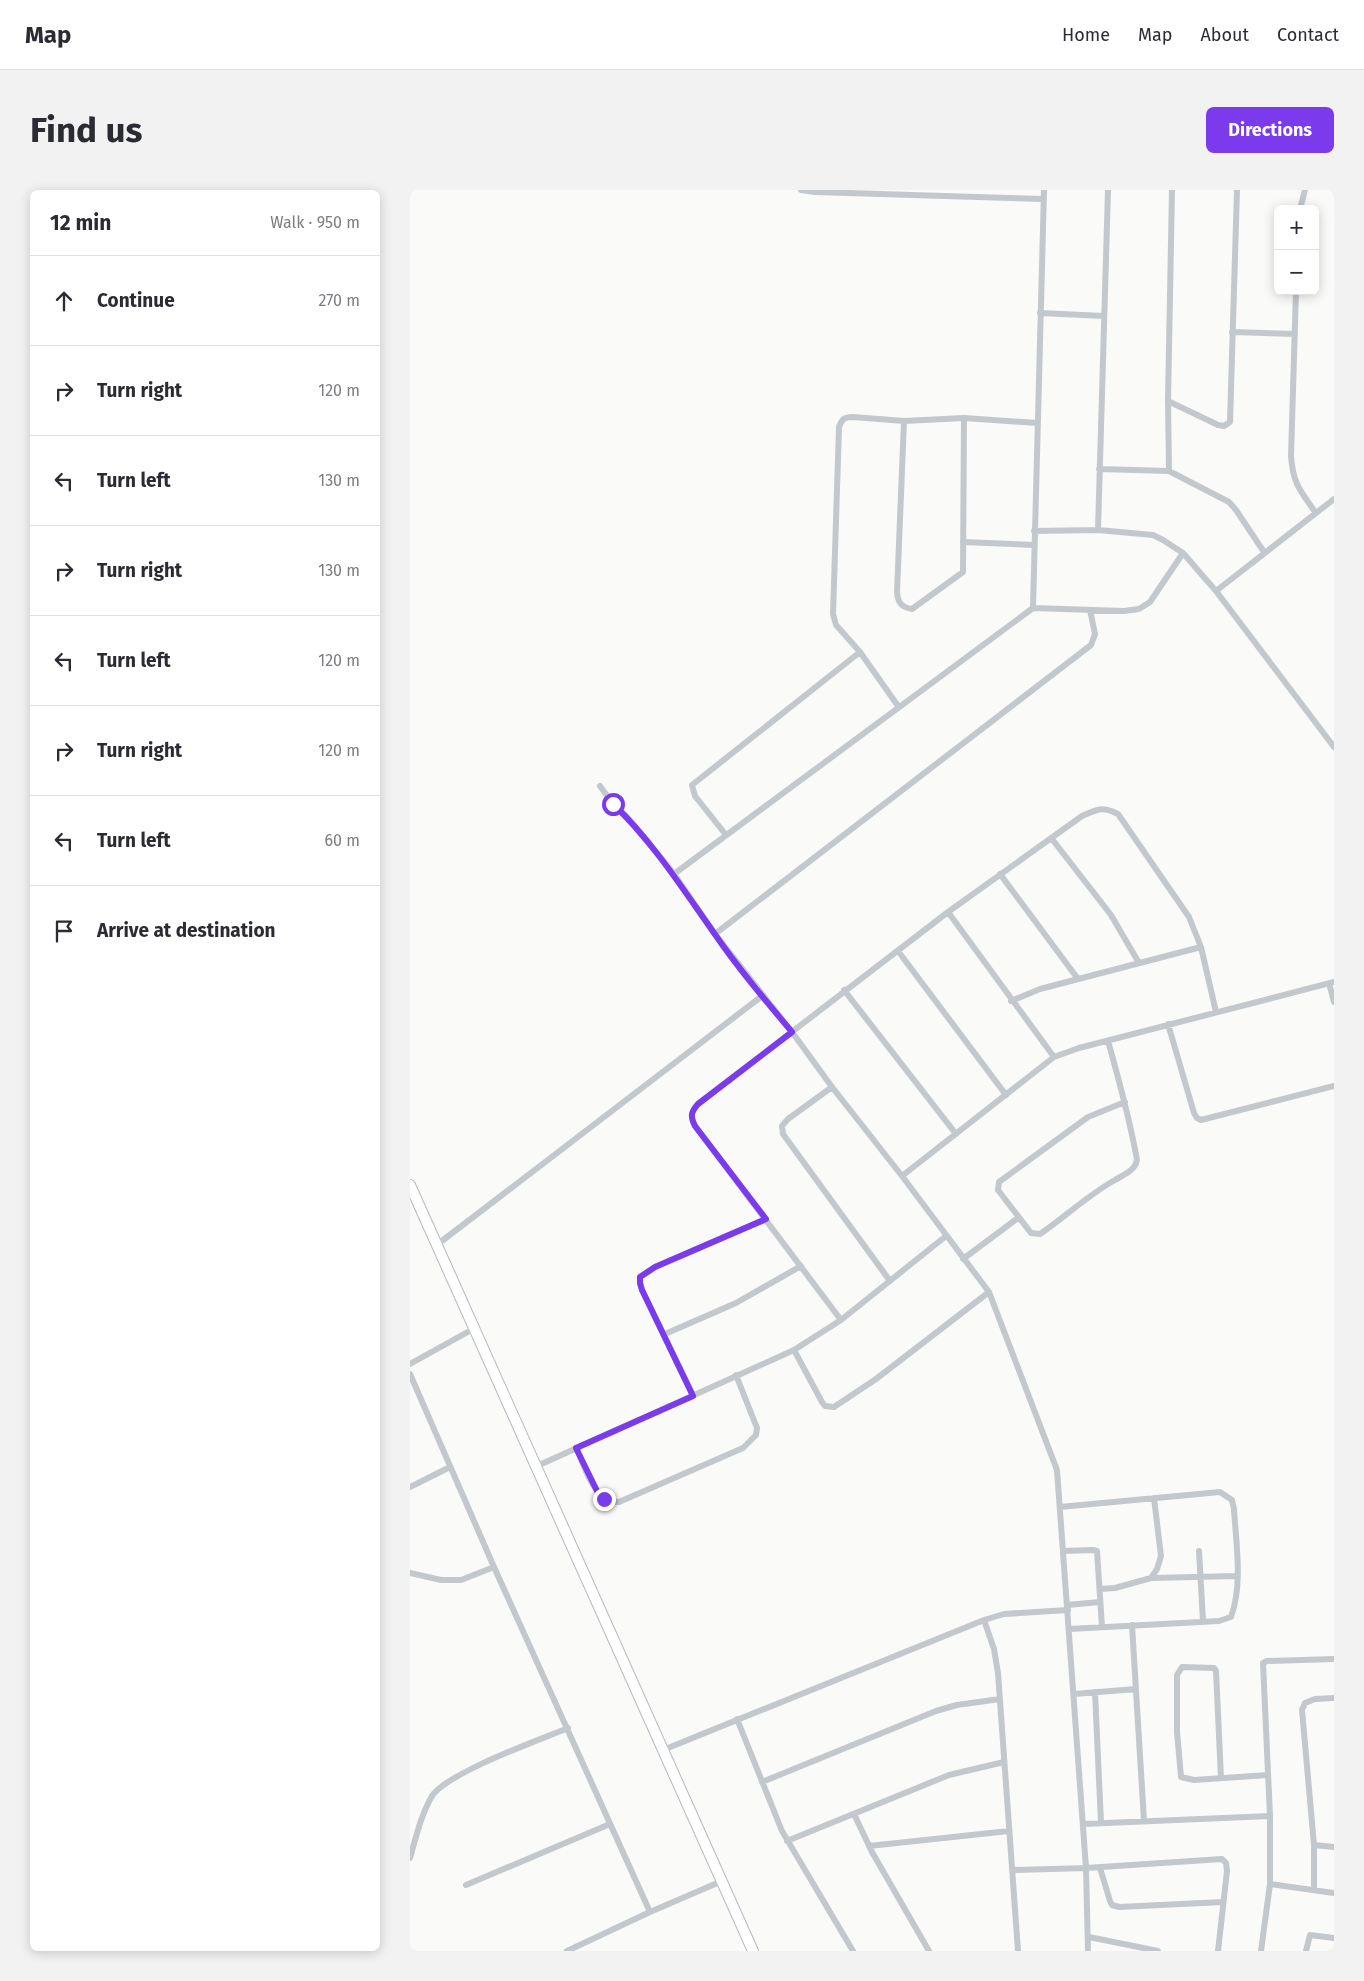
<!DOCTYPE html>
<meta charset="utf-8">
<style>
body{margin:0;font-family:"Fira Sans",sans-serif;background:#f2f2f3;color:#2b2b33}
.controls{position:absolute;right:15px;top:15px;display:grid;overflow:hidden;border-radius:8px;box-shadow:0 2px 12px #0003}
.controls button{width:45px;height:45px;display:grid;place-items:center;padding:0;border:0;border-bottom:1px solid #e1e1e2;background:#fff;color:#2b2b33;font:25px sans-serif}
.stop{position:absolute;width:15px;height:15px;margin:-11px;border:4px solid #7c3aed;border-radius:50%;background:#fff}
.stop.end{background:#7c3aed;border-color:#fff;box-shadow:0 1px 5px #0008}
.list{margin:0;padding:0;list-style:none}
h2{display:flex;justify-content:space-between;align-items:center;height:65px;margin:0;padding:0 20px;font-size:21px}
h2 small{font-size:16px;font-weight:400;color:#7c7c81}
.list li{display:grid;grid-template-columns:32px 1fr auto;gap:15px;align-items:center;box-sizing:border-box;height:90px;padding:0 20px;border-top:1px solid #e1e1e2}
.list b{display:block;font-size:19px;white-space:nowrap}
.list em{font-size:16px;font-style:normal;color:#7c7c81}
.icon{flex:none;width:28px;height:28px;fill:none;stroke:currentColor;stroke-width:2;stroke-linecap:round;stroke-linejoin:round}
.map{position:relative;flex:none;width:924px;height:1761px;overflow:hidden;border-radius:8px}
header{display:flex;align-items:center;gap:30px;box-sizing:border-box;height:70px;padding:0 25px;background:#fff;border-bottom:1px solid #e1e1e2}
header strong{font-size:24px}
nav{display:flex;gap:28px;margin-inline-start:auto;font-size:18px}
.intro{display:flex;align-items:center;justify-content:space-between;box-sizing:border-box;height:120px;padding:0 30px}
h1{margin:0;font-size:35px}
.button{padding:12px 22px;border-radius:8px;background:#7c3aed;color:#fff;font-size:18px;font-weight:700}
main{display:flex;gap:30px;padding:0 30px}
aside{flex:1;background:#fff;border-radius:8px;box-shadow:0 2px 12px #0003}
.map>svg:first-child{display:block}
</style>
<header>
<strong>Map</strong>
<nav><a>Home</a><a>Map</a><a>About</a><a>Contact</a></nav>
</header>
<div class="intro"><h1>Find us</h1><a class="button">Directions</a></div>
<main>
<aside>
<h2>12 min<small>Walk · 950 m</small></h2>
<ul class="list">
<li><svg class="icon" aria-label="ahead" viewBox="0 0 24 24"><path d="M12 20V5M6 11l6-6 6 6"/></svg><div><b>Continue</b></div><em>270 m</em></li>
<li><svg class="icon" aria-label="right" viewBox="0 0 24 24"><path d="M7 20v-9h11M14 6l5 5-5 5"/></svg><div><b>Turn right</b></div><em>120 m</em></li>
<li><svg class="icon" aria-label="left" viewBox="0 0 24 24"><path d="M17 20v-9H6M10 6l-5 5 5 5"/></svg><div><b>Turn left</b></div><em>130 m</em></li>
<li><svg class="icon" aria-label="right" viewBox="0 0 24 24"><path d="M7 20v-9h11M14 6l5 5-5 5"/></svg><div><b>Turn right</b></div><em>130 m</em></li>
<li><svg class="icon" aria-label="left" viewBox="0 0 24 24"><path d="M17 20v-9H6M10 6l-5 5 5 5"/></svg><div><b>Turn left</b></div><em>120 m</em></li>
<li><svg class="icon" aria-label="right" viewBox="0 0 24 24"><path d="M7 20v-9h11M14 6l5 5-5 5"/></svg><div><b>Turn right</b></div><em>120 m</em></li>
<li><svg class="icon" aria-label="left" viewBox="0 0 24 24"><path d="M17 20v-9H6M10 6l-5 5 5 5"/></svg><div><b>Turn left</b></div><em>60 m</em></li>
<li><svg class="icon" aria-label="arrive" viewBox="0 0 24 24"><path d="M6 21V4h12l-3 4 3 4H6"/></svg><div><b>Arrive at destination</b></div></li>
</ul>
</aside>
<div class="map">
<svg width="924" height="1761" viewBox="0 0 924 1761">
<rect width="100%" height="100%" fill="#fafaf8"/>
<g fill="none" stroke-linecap="round" stroke-linejoin="round">
<defs>
<path id="trunk" d="M 0,995 L 343,1761"/>
</defs>
<use href="#trunk" stroke="#b4b9bd" stroke-width="12"/>
<path stroke="#c3c8cc" stroke-width="6" d="M 391,0 L 405,2 L 634,9
M 890,19 L 895,0
M 886,101 L 881,266 C 883,294 890,300 905,322
M 630,123 L 694,126
M 822,142 L 885,144
M 758,211 L 808,235 L 814,236 L 820,232 L 827,0
M 494,231 L 487,402 C 488,413 491,417 502,419 L 553,382 L 554,228
M 689,279 L 759,281 L 819,312 L 826,320 L 854,362
M 759,281 L 758,211 L 762,0
M 688,340 L 698,0
M 624,341 L 688,340 L 743,345 L 753,350 L 773,363 L 806,401 L 924,557
M 553,352 L 624,355
M 806,401 L 924,309
M 623,418 L 714,421 L 729,419 L 740,412 L 773,363
M 488,516 L 450,462 L 426,435 L 423,424 L 429,237 C 432,229 434,227 443,227 L 494,231 L 554,228 L 627,233
M 190,596 L 203,614 L 218,628 L 264,684 L 305,744 L 382,842 L 422,897 L 492,986 L 579,1102 L 647,1280 L 676,1678 L 678,1761
M 316,645 L 285,606 L 282,595 L 450,462
M 642,649 L 701,725 L 729,773
M 264,684 L 623,418 L 634,0
M 590,684 L 668,789
M 538,722 L 644,867
M 305,744 L 681,455 L 685,444 L 680,420
M 488,761 L 596,905
M 919,793 L 924,812
M 434,800 L 546,944
M 601,811 L 630,799 L 791,757
M 758,834 L 784,923 L 787,928 L 791,930 L 924,896
M 698,851 C 709,890 720,930 727,970 C 725,981 713,985 705,990 C 678,1005 655,1027 630,1044 L 621,1043 L 588,1000 L 589,992 L 678,927 L 715,912
M 422,897 L 378,929 L 372,936 L 373,944 L 480,1091
M 492,986 L 644,867 L 669,858 L 924,792
M 28,1054 L 352,806
M 553,1069 L 608,1028
M 431,1130 L 285,936 C 280,926 281,922 288,914 L 538,722 L 672,626 C 688,619 692,616 708,624 L 779,727 L 791,757 L 806,822
M 255,1144 L 326,1113 L 391,1076
M 384,1160 L 412,1212 L 415,1216 L 424,1217 L 466,1189 L 579,1102
M 0,1174 L 65,1138
M 0,1184 L 84,1377 L 240,1722
M 283,1205 L 232,1100 L 230,1093 L 230,1087 L 245,1077 L 356,1029
M 166,1258 C 175,1277 184,1313 209,1312 L 333,1258 L 346,1245 L 347,1238 L 326,1185
M 127,1276 L 384,1160 L 431,1130 L 536,1046
M 0,1297 L 40,1277
M 650,1317 L 810,1302 L 822,1310 L 824,1319 C 826,1353 833,1394 821,1427 L 809,1431 L 659,1439
M 653,1361 L 683,1360 L 687,1361 L 692,1437
M 789,1361 L 793,1431
M 0,1383 L 31,1390 L 51,1390 L 84,1377
M 741,1388 L 827,1386
M 690,1399 L 705,1398 L 741,1388 L 747,1379 L 751,1366 L 744,1308
M 657,1415 L 690,1412
M 574,1430 L 584,1459 L 588,1483 L 608,1761
M 722,1435 L 734,1631
M 685,1502 L 691,1633
M 664,1504 L 726,1499
M 327,1529 L 372,1641 L 443,1761
M 253,1560 L 574,1430 L 594,1424 L 658,1420
M 811,1588 L 806,1481 L 804,1478 L 772,1477 L 767,1485 L 767,1542 L 771,1587 L 784,1590 L 858,1585
M 352,1592 L 526,1521 L 547,1515 L 590,1509
M 444,1624 L 462,1662 L 519,1761
M 673,1634 L 860,1626
M 377,1651 L 539,1585 L 594,1572
M 904,1655 L 924,1657
M 459,1656 L 599,1641
M 0,1668 C 6,1647 11,1625 22,1606 C 37,1583 129,1550 158,1538
M 690,1678 L 700,1711 L 702,1715 L 709,1717 L 813,1712
M 603,1680 L 676,1678 L 812,1669 L 816,1673 L 817,1681 L 808,1761
M 860,1694 L 924,1703
M 56,1695 L 200,1634
M 904,1699 L 904,1655 L 892,1520 L 895,1513 L 905,1509 L 924,1508
M 679,1747 L 748,1761
M 157,1761 L 240,1722 L 312,1691
M 851,1761 L 860,1694 L 860,1626 L 853,1473 L 857,1471 L 924,1469
M 896,1761 L 900,1745 L 924,1748"/>
<use href="#trunk" stroke="#fff" stroke-width="10"/>
</g>
<g fill="none" stroke-linecap="round" stroke-linejoin="round">
<path stroke="#7c3aed" stroke-width="6" d="M 194,1309 L 187,1301 L 166,1258 L 283,1206 L 232,1100 L 230,1093 L 230,1087 L 245,1077 L 356,1029 L 285,936 C 280,926 281,922 288,914 L 382,842 C 355,810 328,778 304,743 C 272,698 243,652 203,614"/>
</g>
</svg>
<div class="controls">
<button>+</button>
<button>−</button>
</div>
<div class="stop" style="left:203px;top:614px"></div>
<div class="stop end" style="left:194px;top:1309px"></div>
</div>
</main>
